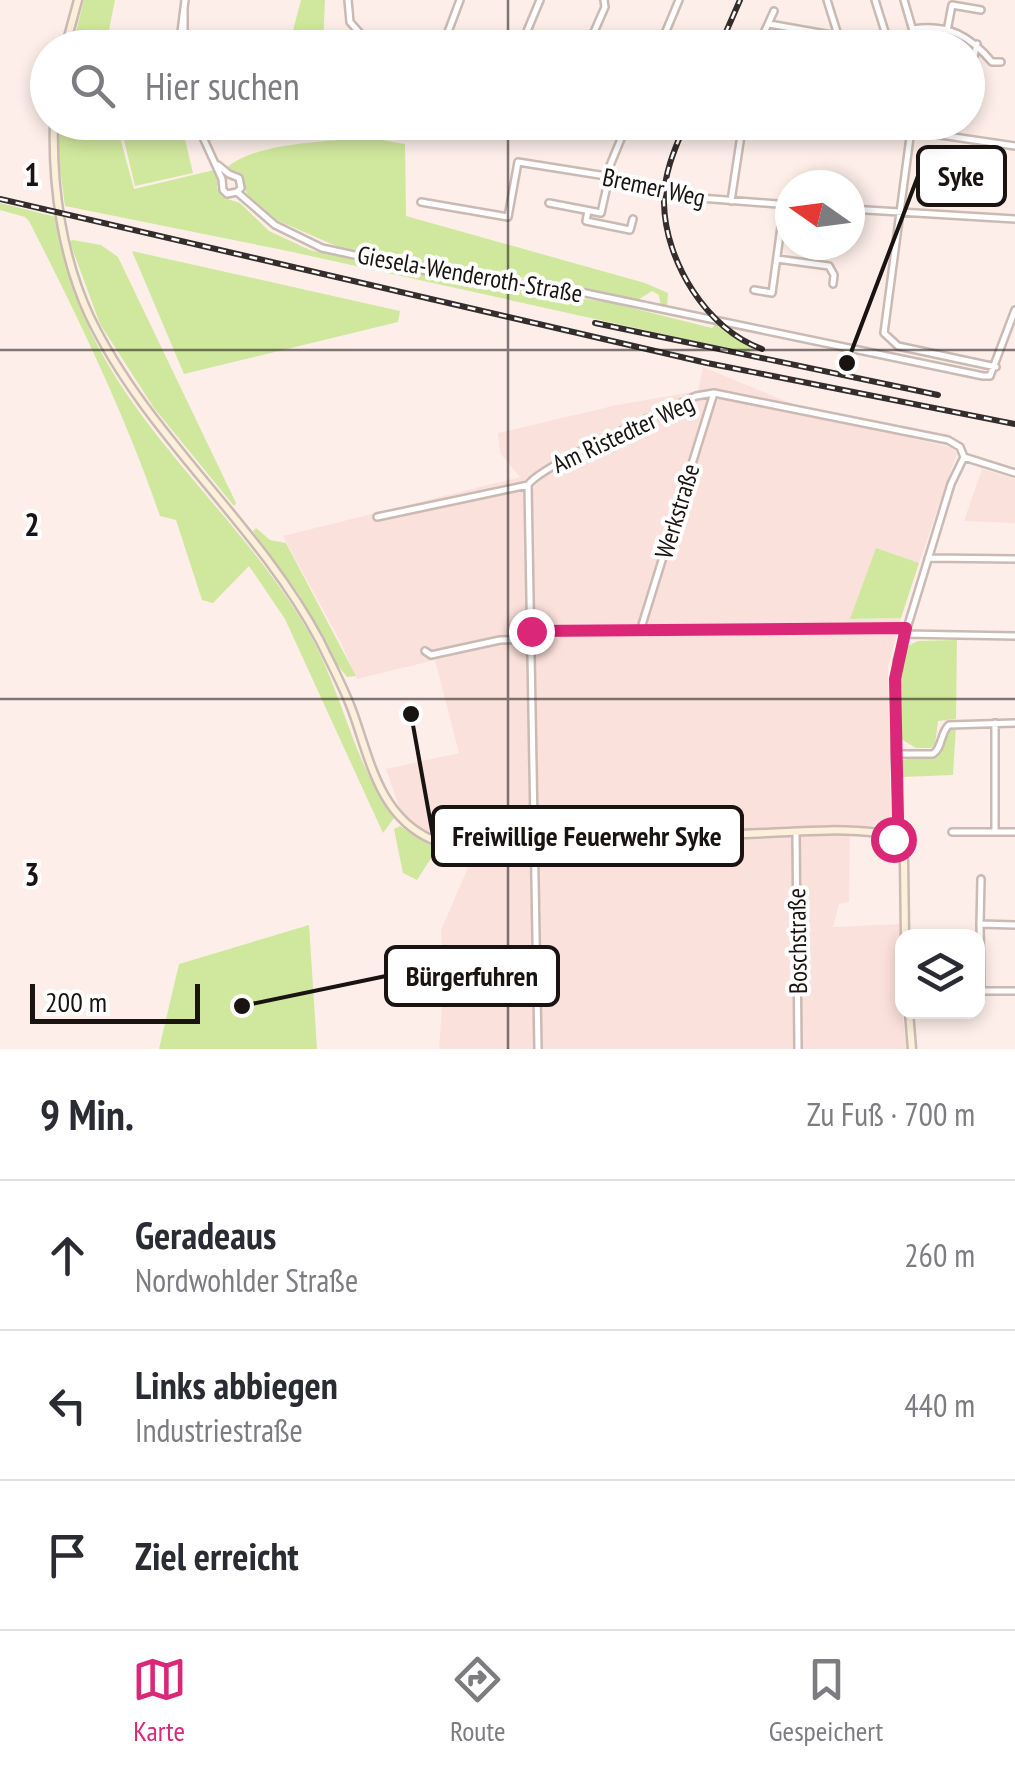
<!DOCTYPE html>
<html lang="de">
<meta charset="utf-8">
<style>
body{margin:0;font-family:"PT Sans Narrow",sans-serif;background:#f2f2f3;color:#2b2b33}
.controls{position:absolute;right:30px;bottom:30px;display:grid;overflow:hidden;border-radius:20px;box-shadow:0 5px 15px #0003}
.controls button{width:90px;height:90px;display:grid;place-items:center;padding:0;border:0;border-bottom:2px solid #e1e1e2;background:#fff;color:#2b2b33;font:50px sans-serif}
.compass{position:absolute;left:775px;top:170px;width:90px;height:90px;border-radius:50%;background:#fff;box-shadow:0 5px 15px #0003;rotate:284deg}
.scale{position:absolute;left:30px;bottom:25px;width:170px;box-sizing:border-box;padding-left:10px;border:5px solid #191311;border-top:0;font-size:28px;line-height:35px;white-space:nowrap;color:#191311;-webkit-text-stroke:8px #fff;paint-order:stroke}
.stop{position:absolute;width:30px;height:30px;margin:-22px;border:8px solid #db2777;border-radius:50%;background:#fff}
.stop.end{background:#db2777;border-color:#fff;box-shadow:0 2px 10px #0008}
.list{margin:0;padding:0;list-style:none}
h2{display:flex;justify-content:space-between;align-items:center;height:130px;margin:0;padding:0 40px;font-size:42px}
h2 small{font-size:32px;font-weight:400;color:#7c7c81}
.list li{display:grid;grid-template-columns:65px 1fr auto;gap:30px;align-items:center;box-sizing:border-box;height:150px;padding:0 40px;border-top:2px solid #e1e1e2}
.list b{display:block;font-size:38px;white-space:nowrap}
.list p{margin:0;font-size:32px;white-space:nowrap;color:#7c7c81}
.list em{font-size:32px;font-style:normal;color:#7c7c81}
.icon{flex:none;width:55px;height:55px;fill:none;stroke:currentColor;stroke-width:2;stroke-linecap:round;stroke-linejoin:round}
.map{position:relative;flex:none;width:1015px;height:1049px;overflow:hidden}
.search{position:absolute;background:#fff;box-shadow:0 5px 15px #0003;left:30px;right:30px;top:30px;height:110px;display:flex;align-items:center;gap:25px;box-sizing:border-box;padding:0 35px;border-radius:55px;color:#7c7c81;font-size:38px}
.sheet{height:580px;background:#fff}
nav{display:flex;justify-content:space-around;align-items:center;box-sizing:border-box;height:140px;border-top:2px solid #e1e1e2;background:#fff;font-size:28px;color:#7c7c81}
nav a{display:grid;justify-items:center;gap:5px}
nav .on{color:#db2777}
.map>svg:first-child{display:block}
</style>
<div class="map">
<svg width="1015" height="1049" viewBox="0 0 1015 1049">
<rect width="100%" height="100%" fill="#fdeee9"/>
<path fill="#fbe1db" d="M 703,367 L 829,419 L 950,447 L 957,453 L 919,563 L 876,549 L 852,619 L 901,618 L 888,667 L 891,822 L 888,826 L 850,827 L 849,902 L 839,904 L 833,927 L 900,924 L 902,1012 L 907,1049 L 439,1049 L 444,979 L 441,930 L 473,856 L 514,849 L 525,855 L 523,835 L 475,843 L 447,841 L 424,832 L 402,816 L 386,769 L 459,753 L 435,660 L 357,679 L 340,641 L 283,536 L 520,477 L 500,453 L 498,433 L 617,405 L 698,391 Z
M 982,469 L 1015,479 L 1015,523 L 964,521 Z"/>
<path fill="#d0e89d" d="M 84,0 L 115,0 L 108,35 L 96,38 L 98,47 L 72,47 Z
M 301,0 L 325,0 L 323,47 L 292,47 L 291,38 Z
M 60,123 L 116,123 L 134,189 L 214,170 L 218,177 L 217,188 L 224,198 L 240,203 L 269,231 L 310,250 L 453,280 L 612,303 L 712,328 L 717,323 L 751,347 L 749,353 L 288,251 L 65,206 L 58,153 Z
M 120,123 L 181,123 L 193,173 L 135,186 Z
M 365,137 L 405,144 L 406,216 L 645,283 L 668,293 L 667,308 L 661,307 L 659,295 L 652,291 L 638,300 L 538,279 L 463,273 L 350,252 L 274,219 L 247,195 L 240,174 L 226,168 C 259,141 325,143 365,137 Z
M 0,203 L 56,217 C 66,267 80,316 106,361 C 162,458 251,533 308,631 C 342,690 354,765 394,818 L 383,833 L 285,619 L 249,566 L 213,603 L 202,600 L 176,520 L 160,516 C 125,414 78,317 29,221 L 25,217 L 0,210 Z
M 73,240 L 101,245 L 118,257 L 236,503 L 234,506 L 154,408 L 100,324 L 72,248 L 70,241 Z
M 132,251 L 400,311 L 398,322 L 184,374 Z
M 256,528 L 270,540 L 286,543 L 356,676 L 347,677 L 335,662 L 300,596 L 253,531 Z
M 876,548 L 919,563 L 901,618 L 850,619 Z
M 957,640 L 956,719 L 938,721 L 935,745 L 931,748 L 916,748 L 901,739 L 901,672 L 907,646 L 918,641 Z
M 956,726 L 953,775 L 902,777 L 902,760 L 941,753 L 948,728 Z
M 400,826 L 437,849 L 417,880 L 403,873 L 394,829 Z
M 309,925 L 317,1049 L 159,1049 L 179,964 Z"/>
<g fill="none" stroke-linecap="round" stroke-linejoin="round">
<defs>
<path id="minor" d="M 348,0 L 350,22 L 367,41 L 367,48
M 827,0 L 838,35
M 875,0 L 887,38 L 887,48
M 904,0 L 918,48
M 769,24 L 860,40 L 917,44
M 913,29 C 948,23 971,37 992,62 L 1001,62
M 947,31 L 952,5 L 981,10
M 179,48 L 185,0
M 184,48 L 184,9
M 442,48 L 460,0
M 520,48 L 540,0
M 587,48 L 605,7 L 604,0
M 659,48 L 679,0
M 757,48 L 774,11
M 807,48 L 812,33
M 968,64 L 972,64 L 977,44
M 196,122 L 222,179 L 223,190 L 227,194 L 237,192
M 514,122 L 549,128 L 556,122
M 852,122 L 1015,146
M 912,122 L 884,333 L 898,346 L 996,367
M 362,127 L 362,122
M 218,165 L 229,174 L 239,178 L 241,188 L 237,192
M 606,175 L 628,122
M 237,192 L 275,225 L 322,248 L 455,277 L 571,290 L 983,376 L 990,376 L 1015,310
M 731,201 L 743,122
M 421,202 L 508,217 L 518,162 L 606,176 L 700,198 L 790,205
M 549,203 L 601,213
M 850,209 L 1015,219
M 588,211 L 586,221 L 630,230 L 633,219
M 601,213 L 609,177
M 777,259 L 829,266 L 834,275 L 833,284
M 754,290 L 772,293 L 784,205
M 964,457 L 1015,473
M 528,485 L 538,1049
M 377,517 L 528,485 C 539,466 667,410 696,396 L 714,393 L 948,440 L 960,447 L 964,457
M 928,558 L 1015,559
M 641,628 L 714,393
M 531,631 L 906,628
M 904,634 L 1015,636
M 425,651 L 431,655 L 500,640 L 531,639
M 895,754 L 933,754 C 943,747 940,733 949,725 L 1015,723
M 952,832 L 1015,832
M 995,832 L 995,723
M 796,833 L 798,1049
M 888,835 L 894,833 L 898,818 L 895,754 L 897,661 L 951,484 L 964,457
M 980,924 L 981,879
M 978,991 L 1015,991
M 981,991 L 980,924 L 1015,925"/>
<path id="secondary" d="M 65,48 L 78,0
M 54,122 C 52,186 62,256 89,315 C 147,437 257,522 320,641 C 331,664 343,686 352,710 C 370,759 379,817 433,840 C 471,856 506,840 544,837 C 610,832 676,835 741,834 C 786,833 833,827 878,833 L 893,839 L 904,860 L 905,936
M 909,1012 L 912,1049"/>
</defs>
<use href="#minor" stroke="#cbbab4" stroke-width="10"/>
<use href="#secondary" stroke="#cbbab4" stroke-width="11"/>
<use href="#minor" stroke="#fff" stroke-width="5"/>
<use href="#secondary" stroke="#fcf0da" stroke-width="6"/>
<defs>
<path id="rail" d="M 719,48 L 740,0
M 686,122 C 675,148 663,175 664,203 C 665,261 707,330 762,349
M 0,199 L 707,363 L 1015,424
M 595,323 L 938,395"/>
</defs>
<use href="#rail" stroke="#342d2b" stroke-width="6"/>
<use href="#rail" stroke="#fff" stroke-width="2.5" stroke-dasharray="8" stroke-linecap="butt"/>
</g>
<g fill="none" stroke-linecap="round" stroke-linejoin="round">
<path stroke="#db2777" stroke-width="12" d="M 531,631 L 906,628 L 895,679 L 898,818 L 894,832 L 888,835 L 893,839"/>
</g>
<path fill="none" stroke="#191311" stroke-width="2.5" stroke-opacity="0.55" d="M 508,0 L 508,48M 508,122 L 508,1049M 0,350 L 1015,350M 0,699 L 1015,699"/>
<g text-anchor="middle" stroke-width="8" stroke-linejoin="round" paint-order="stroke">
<g font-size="25" fill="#191311" stroke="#fff">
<text transform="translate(654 187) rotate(12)" y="9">Bremer Weg</text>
<text transform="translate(470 274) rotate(10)" y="9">Giesela-Wenderoth-Straße</text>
<text transform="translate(623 433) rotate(-25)" y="9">Am Ristedter Weg</text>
<text transform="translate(677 511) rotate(-73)" y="9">Werkstraße</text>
<text transform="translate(797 941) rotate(-91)" y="9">Boschstraße</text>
</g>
</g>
<g font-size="32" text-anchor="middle" font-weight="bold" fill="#191311" stroke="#fff" stroke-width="8" stroke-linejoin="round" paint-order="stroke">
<text x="32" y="186">1</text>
<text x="32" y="536">2</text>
<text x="32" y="886">3</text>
</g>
<path fill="none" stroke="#191311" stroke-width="4" d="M847 363L918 176M411 714L433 836M242 1006L386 976"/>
<g fill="#191311" stroke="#fff" stroke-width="4">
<circle cx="847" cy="363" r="10"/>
<circle cx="411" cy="714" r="10"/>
<circle cx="242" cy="1006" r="10"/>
</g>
<g fill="#fff" stroke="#191311" stroke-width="4">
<rect x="918" y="147" width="87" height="58" rx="10"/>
<rect x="433" y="807" width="309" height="58" rx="10"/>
<rect x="386" y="947" width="172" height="58" rx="10"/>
</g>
<g font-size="28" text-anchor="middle" font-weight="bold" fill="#191311">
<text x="961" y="186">Syke</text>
<text x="587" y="846">Freiwillige Feuerwehr Syke</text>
<text x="472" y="986">Bürgerfuhren</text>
</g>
</svg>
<div class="controls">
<button><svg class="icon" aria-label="layers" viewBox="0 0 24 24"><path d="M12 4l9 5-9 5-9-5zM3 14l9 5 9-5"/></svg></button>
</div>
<svg class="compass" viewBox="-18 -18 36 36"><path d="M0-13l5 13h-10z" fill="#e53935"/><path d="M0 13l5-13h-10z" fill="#7c7c81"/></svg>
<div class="scale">200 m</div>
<div class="stop" style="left:893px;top:839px"></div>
<div class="stop end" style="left:531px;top:631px"></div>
<div class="search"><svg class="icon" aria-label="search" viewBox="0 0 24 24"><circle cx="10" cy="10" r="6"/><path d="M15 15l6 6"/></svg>Hier suchen</div>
</div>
<section class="sheet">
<h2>9 Min.<small>Zu Fuß · 700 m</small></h2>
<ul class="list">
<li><svg class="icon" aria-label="ahead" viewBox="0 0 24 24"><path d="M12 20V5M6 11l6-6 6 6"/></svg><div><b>Geradeaus</b><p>Nordwohlder Straße</p></div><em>260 m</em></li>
<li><svg class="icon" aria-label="left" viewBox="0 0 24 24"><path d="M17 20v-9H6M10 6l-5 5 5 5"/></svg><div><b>Links abbiegen</b><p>Industriestraße</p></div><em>440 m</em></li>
<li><svg class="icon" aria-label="arrive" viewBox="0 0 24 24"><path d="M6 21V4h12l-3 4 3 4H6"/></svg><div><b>Ziel erreicht</b></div></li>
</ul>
</section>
<nav>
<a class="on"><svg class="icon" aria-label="map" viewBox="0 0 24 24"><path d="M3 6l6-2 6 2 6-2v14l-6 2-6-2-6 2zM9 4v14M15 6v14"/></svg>Karte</a>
<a><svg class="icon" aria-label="directions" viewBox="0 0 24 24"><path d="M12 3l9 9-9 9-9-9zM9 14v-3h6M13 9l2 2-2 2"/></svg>Route</a>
<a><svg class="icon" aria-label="saved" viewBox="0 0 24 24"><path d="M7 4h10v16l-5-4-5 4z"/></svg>Gespeichert</a>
</nav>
